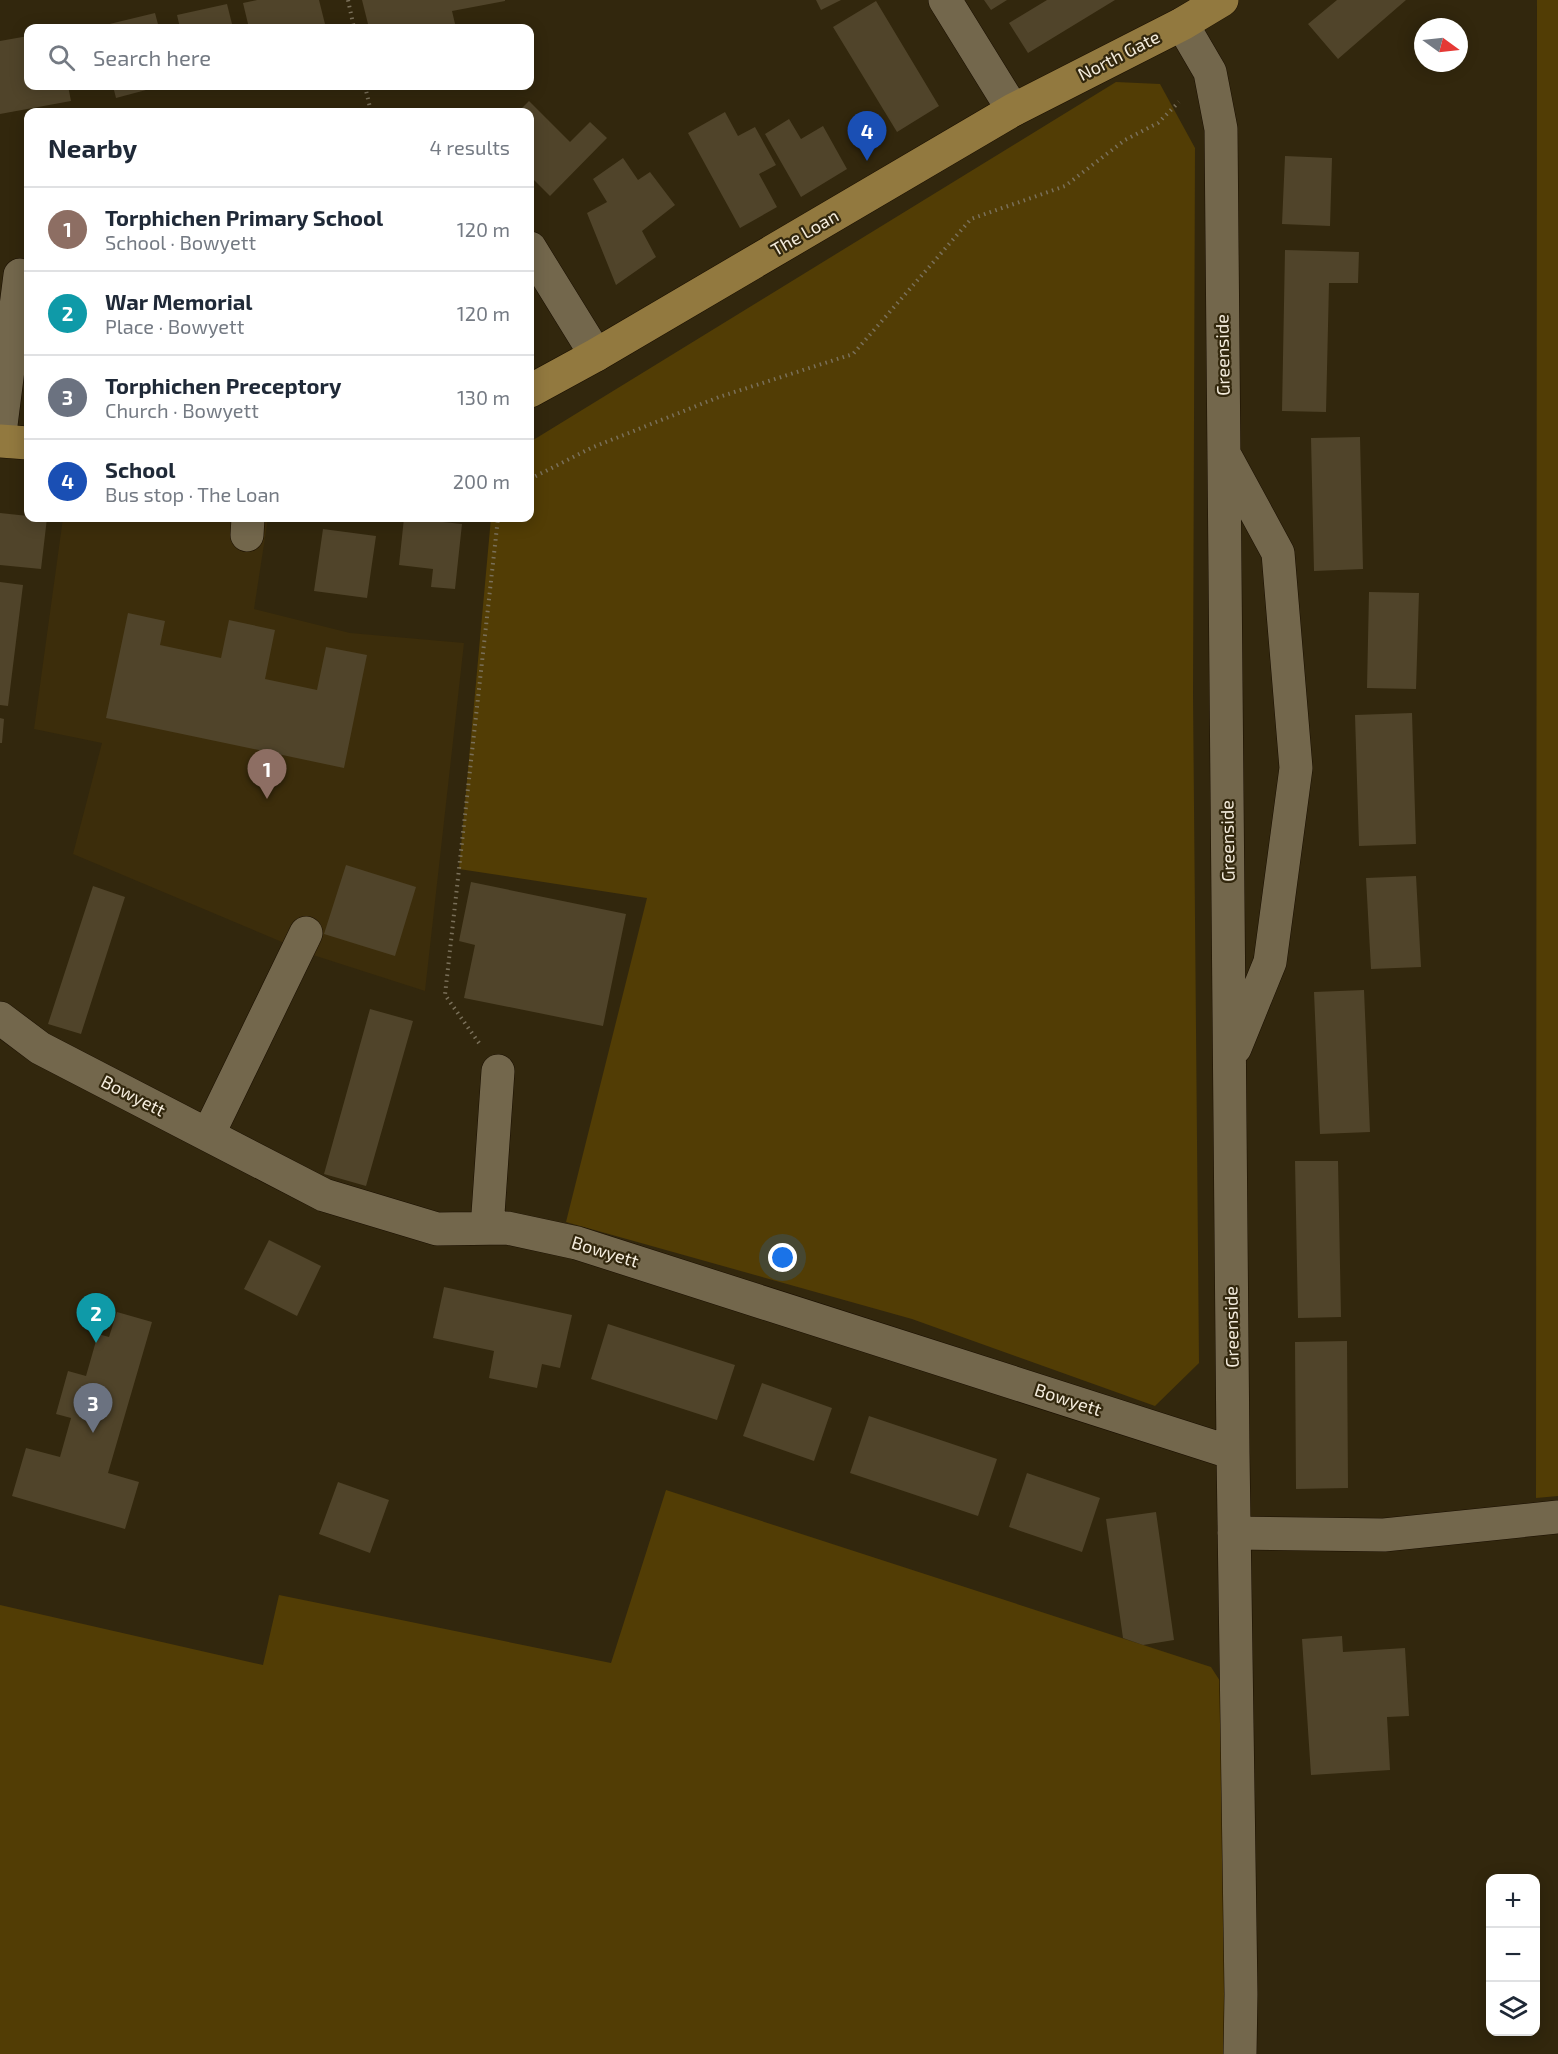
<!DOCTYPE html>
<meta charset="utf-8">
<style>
body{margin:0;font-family:"Exo 2",sans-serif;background:#f6f6f7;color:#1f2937}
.controls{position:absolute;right:18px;bottom:18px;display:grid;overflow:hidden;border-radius:12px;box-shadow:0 3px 15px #0003}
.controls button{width:54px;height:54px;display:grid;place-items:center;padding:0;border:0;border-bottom:2px solid #e0e1e3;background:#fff;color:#1f2937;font:30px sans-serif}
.compass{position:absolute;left:1414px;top:18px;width:54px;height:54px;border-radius:50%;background:#fff;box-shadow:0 3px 15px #0003;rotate:105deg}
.you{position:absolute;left:783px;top:1258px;width:21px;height:21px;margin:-15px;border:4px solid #fff;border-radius:50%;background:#1a73e8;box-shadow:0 0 0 9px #1a73e833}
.badge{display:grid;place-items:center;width:39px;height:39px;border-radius:50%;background:#1a73e8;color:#fff;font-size:20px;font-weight:700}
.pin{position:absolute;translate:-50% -50px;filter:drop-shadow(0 2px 3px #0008)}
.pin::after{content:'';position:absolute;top:32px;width:21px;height:18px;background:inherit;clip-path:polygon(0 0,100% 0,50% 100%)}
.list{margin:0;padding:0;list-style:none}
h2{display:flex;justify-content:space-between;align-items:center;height:78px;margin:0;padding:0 24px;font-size:26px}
h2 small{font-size:20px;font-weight:400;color:#747a83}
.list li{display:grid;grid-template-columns:39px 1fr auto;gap:18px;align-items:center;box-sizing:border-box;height:84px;padding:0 24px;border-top:2px solid #e0e1e3}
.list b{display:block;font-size:22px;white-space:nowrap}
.list p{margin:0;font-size:20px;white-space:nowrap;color:#747a83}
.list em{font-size:20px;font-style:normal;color:#747a83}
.icon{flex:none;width:33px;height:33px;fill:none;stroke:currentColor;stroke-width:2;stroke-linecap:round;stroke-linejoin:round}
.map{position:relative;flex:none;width:1558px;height:2054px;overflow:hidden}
.search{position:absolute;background:#fff;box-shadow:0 3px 15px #0003;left:24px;top:24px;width:510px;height:66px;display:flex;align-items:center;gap:15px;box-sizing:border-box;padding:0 21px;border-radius:12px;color:#747a83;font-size:22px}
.panel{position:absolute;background:#fff;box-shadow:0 3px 15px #0003;left:24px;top:108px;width:510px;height:414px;border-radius:12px}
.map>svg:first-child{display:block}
</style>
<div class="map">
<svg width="1558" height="2054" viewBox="0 0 1558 2054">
<rect width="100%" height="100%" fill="#32270d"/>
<path fill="#3c2d0b" d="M 63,518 L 268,518 L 254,609 L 350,633 L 464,643 L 425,991 L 313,955 L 73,854 L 102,743 L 34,729 Z"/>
<path fill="#523d05" d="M 1537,0 L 1558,0 L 1558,1496 L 1536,1498 Z
M 1116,82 L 1160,84 L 1195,148 L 1193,695 L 1199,1363 L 1155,1406 L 912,1319 L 566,1222 L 647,898 L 459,869 L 491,518 L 530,518 L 530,442 Z
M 666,1490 L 1211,1667 L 1229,1695 L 1227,2054 L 0,2054 L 0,1605 L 263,1665 L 279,1595 L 611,1663 Z"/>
<path fill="#50442a" d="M 257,0 L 319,0 L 326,28 L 249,28 L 243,3 Z
M 362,0 L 505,0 L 505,1 L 452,11 L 456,28 L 369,28 Z
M 816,0 L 841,0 L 821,10 Z
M 984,0 L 1007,0 L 991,10 Z
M 1047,0 L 1115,0 L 1028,53 L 1009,23 Z
M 1337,0 L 1406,0 L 1338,59 L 1308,24 Z
M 876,1 L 939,106 L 897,132 L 833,27 Z
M 227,4 L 233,28 L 180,28 L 177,15 Z
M 155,13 L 159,28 L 93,28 Z
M 28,36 L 28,86 L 68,86 L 71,101 L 0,114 L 0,41 Z
M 113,86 L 161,86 L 116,98 Z
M 529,101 L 570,142 L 590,122 L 607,138 L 550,196 L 530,176 L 530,112 L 518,112 Z
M 725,112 L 738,136 L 755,127 L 776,165 L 759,174 L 777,207 L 740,228 L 688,133 Z
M 789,119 L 801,139 L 823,126 L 847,169 L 801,197 L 765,134 Z
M 1285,156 L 1332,158 L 1330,226 L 1282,224 Z
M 623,158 L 638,180 L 650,172 L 675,205 L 642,231 L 656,257 L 616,285 L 587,213 L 607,202 L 593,179 Z
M 1285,250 L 1359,252 L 1358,283 L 1329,283 L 1326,412 L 1282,411 Z
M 1360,437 L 1363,569 L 1314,571 L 1311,438 Z
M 0,513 L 47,518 L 41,569 L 0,565 Z
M 404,518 L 462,524 L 455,589 L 431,587 L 433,569 L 399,565 Z
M 323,529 L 376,536 L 367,598 L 314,591 Z
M 0,582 L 23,585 L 8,706 L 0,705 Z
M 1369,592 L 1419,593 L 1416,689 L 1367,688 Z
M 128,613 L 165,621 L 160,645 L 221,658 L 229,620 L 275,630 L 265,679 L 317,690 L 326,647 L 367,655 L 344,768 L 106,718 Z
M 1412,713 L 1416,844 L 1359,846 L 1355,715 Z
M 0,718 L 4,719 L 2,743 L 0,743 Z
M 346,865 L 416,887 L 395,956 L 324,934 Z
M 1416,876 L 1421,967 L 1371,969 L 1366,878 Z
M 471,882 L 626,914 L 603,1026 L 464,998 L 475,945 L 459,941 Z
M 93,886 L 125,897 L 81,1034 L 48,1024 Z
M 1364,990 L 1370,1132 L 1320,1134 L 1314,992 Z
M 370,1009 L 413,1021 L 366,1186 L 324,1174 Z
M 1295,1161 L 1338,1161 L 1341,1317 L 1298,1318 Z
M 269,1240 L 321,1266 L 297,1316 L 244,1289 Z
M 444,1287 L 572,1315 L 560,1368 L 542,1364 L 537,1388 L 489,1378 L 494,1351 L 433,1338 Z
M 117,1312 L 152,1322 L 108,1473 L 139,1482 L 125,1529 L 12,1496 L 26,1448 L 60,1457 L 71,1418 L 56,1414 L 68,1371 L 86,1376 L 98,1334 L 109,1337 Z
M 608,1324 L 735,1365 L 717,1420 L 591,1379 Z
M 1347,1341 L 1348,1488 L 1296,1489 L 1295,1342 Z
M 762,1383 L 832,1408 L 814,1461 L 743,1436 Z
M 869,1416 L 997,1459 L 978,1516 L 850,1473 Z
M 1027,1473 L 1100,1498 L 1082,1552 L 1009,1527 Z
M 338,1482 L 389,1500 L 370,1553 L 319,1534 Z
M 1156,1512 L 1174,1640 L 1143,1645 L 1123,1638 L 1106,1519 Z
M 1342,1636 L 1343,1652 L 1405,1648 L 1409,1716 L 1387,1717 L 1390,1770 L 1311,1775 L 1302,1639 Z"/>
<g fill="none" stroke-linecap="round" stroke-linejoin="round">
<defs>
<path id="minor" d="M 945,0 L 1013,110
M 1182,24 L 1210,72 L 1221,129 L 1233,1453 L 1241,1994 L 1240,2054
M 530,248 L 596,355
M 0,433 L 20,275
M 1227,459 L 1278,553 L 1296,768 L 1270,962 L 1235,1048
M 247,535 L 248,518
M 0,1018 L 40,1048 L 324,1195 L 437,1229 L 507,1228 L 577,1243 L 1233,1453
M 208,1135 L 306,933
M 487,1228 L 498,1071
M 1234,1533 L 1384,1535 L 1558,1517"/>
<path id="major" d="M 530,391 L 596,355 L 1013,110 L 1182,24 L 1222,0
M 0,441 L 28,443"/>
</defs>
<use href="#minor" stroke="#1a0f00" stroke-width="34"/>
<use href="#major" stroke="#1a0f00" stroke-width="34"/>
<path stroke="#7a705a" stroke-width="4" stroke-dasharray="1.5 4.5" stroke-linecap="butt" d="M 348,0 L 354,28
M 365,86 L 371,112
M 530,479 L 591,448 L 719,397 L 853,354 L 971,219 L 1065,186 L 1125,140 L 1158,123 L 1179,102
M 479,1043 L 445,995 L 498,518"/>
<use href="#minor" stroke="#73674c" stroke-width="33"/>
<use href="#major" stroke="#92793f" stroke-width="33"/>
</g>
<g text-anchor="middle" stroke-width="4.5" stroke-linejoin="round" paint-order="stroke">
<g font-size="18" fill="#f4ecdd" stroke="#32270d">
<text transform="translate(1119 56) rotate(-27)" y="6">North Gate</text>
<text transform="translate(805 233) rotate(-30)" y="6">The Loan</text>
<text transform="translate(1223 355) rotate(-91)" y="6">Greenside</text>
<text transform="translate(1228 841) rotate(-91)" y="6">Greenside</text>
<text transform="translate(133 1096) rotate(27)" y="6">Bowyett</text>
<text transform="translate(605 1252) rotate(17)" y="6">Bowyett</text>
<text transform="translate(1232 1327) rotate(-91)" y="6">Greenside</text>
<text transform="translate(1068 1400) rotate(18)" y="6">Bowyett</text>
</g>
</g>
</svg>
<div class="controls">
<button>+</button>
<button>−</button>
<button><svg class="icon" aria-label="layers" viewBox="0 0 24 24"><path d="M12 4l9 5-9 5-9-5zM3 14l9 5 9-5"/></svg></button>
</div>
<svg class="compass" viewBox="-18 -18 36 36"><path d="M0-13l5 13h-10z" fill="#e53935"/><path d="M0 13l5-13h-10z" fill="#747a83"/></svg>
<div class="you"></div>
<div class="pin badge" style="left:267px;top:799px;background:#8d6e63">1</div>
<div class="pin badge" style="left:96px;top:1343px;background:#0f9aa8">2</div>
<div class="pin badge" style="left:93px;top:1433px;background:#6b7280">3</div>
<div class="pin badge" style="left:867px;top:161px;background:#1a4fb4">4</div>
<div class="search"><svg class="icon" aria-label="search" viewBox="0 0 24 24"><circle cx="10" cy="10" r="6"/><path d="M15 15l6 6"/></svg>Search here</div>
<section class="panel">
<h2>Nearby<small>4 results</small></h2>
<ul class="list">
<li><span class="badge" style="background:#8d6e63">1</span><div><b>Torphichen Primary School</b><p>School · Bowyett</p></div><em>120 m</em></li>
<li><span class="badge" style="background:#0f9aa8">2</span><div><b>War Memorial</b><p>Place · Bowyett</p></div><em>120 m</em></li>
<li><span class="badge" style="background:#6b7280">3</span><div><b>Torphichen Preceptory</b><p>Church · Bowyett</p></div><em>130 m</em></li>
<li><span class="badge" style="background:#1a4fb4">4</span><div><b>School</b><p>Bus stop · The Loan</p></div><em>200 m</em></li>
</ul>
</section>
</div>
